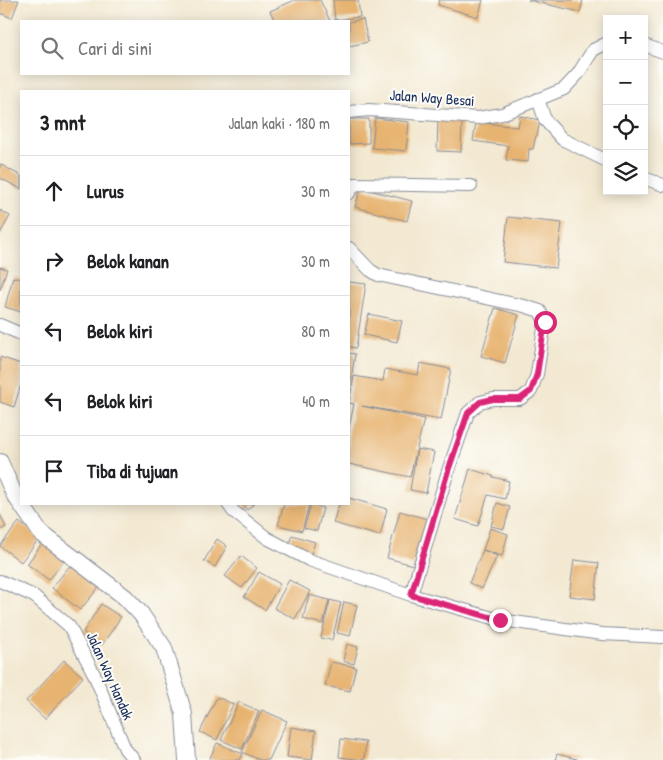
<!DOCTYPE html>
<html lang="id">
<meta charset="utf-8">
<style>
body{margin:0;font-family:"Patrick Hand",sans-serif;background:#f2f2f2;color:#202124}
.controls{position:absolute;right:15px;top:15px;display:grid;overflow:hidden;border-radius:0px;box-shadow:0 2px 12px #0003}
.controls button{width:45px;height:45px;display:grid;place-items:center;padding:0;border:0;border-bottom:1px solid #e0e0e0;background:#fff;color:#202124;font:25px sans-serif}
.stop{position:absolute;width:15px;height:15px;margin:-11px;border:4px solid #db2777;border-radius:50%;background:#fff}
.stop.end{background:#db2777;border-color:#fff;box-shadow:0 1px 5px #0008}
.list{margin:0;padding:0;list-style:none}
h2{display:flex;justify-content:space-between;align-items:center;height:65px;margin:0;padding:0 20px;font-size:21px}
h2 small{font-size:16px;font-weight:400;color:#757577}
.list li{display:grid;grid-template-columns:32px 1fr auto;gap:15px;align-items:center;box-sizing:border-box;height:70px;padding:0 20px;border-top:1px solid #e0e0e0}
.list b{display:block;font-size:19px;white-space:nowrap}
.list em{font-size:16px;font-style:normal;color:#757577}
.icon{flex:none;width:28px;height:28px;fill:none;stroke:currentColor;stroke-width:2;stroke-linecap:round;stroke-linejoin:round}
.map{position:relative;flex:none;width:663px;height:760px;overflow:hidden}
.search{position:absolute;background:#fff;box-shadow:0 2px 12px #0003;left:20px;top:20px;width:330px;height:55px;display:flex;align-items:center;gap:12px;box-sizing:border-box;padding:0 18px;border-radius:0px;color:#757577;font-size:19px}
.panel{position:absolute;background:#fff;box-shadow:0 2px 12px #0003;left:20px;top:90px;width:330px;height:415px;border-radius:0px}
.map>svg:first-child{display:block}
</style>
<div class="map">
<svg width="663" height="760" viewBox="0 0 663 760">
<rect width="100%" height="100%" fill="#fdfcf7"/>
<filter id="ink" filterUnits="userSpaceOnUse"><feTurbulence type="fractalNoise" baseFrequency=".02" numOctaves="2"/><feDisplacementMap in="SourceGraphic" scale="10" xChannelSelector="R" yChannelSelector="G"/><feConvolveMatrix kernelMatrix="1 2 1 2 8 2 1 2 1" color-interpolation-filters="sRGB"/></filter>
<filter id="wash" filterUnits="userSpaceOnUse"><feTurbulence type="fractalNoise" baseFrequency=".0096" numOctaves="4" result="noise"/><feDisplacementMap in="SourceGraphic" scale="20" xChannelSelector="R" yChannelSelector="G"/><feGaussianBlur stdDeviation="1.12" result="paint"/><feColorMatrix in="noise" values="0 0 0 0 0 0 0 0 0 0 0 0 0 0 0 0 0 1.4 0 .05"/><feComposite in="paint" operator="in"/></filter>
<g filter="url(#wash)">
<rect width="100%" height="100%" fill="#f3e9d2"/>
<g id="blocks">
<path fill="#e7b36f" d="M 0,0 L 19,0 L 12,18 L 0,13 Z
M 295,0 L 320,0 L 330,21 L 275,21 L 270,11 Z
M 333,0 L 358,0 L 360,17 L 335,20 Z
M 439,0 L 483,0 L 478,17 L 438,5 Z
M 528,0 L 583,0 L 580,12 Z
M 363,19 L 368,42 L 349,46 L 349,22 Z
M 520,116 L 540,120 L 537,136 L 536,136 L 533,149 L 529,149 L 528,162 L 506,160 L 508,146 L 473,141 L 476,122 L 518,127 Z
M 375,118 L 409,122 L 406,151 L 372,148 Z
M 349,119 L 369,119 L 369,143 L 349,144 Z
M 438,119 L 462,120 L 461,152 L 437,151 Z
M 0,164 L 21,176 L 21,189 L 0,178 Z
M 361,188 L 412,201 L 407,221 L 355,207 Z
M 0,210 L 10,216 L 0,234 Z
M 508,217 L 562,223 L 556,268 L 503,262 Z
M 0,267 L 7,269 L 0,290 Z
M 13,277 L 21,279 L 21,312 L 5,307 Z
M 349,282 L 366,284 L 356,348 L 349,347 Z
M 495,308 L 519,315 L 505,363 L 481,356 Z
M 369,314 L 402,321 L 397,342 L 364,335 Z
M 349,353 L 355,354 L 350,386 L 349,386 Z
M 0,357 L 21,364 L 21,384 L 14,407 L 0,402 Z
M 420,363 L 451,369 L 441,420 L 362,406 L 424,419 L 410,477 L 349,464 L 349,428 L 354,404 L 349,403 L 354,376 L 383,381 L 385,369 L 418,375 Z
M 417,449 L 434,452 L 426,493 L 410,490 Z
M 470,469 L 493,476 L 493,477 L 509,481 L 505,499 L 488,495 L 478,526 L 455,519 Z
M 349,498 L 387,509 L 380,536 L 333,523 L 339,504 L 349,504 Z
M 497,503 L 510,507 L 504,529 L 491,526 Z
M 242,504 L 254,504 L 247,510 Z
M 284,504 L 309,504 L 302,531 L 278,525 Z
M 311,504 L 323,508 L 317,531 L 304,528 Z
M 400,511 L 427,519 L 413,565 L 387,558 Z
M 0,514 L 6,527 L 0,530 Z
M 19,522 L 40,538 L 21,562 L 0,546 Z
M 490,528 L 508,534 L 502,556 L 483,550 Z
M 292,535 L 315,542 L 310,557 L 288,547 Z
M 217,539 L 227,546 L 215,567 L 204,561 Z
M 44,541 L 67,557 L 49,580 L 27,564 Z
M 483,550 L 497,556 L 482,589 L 469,583 Z
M 241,556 L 257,568 L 242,588 L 225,576 Z
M 574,560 L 599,563 L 595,599 L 569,596 Z
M 71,564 L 100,586 L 80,610 L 52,588 Z
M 259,572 L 280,584 L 265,610 L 244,597 Z
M 289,580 L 310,591 L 295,619 L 274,608 Z
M 309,595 L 329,600 L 323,624 L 303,619 Z
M 330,600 L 341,603 L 332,640 L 321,638 Z
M 344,602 L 357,605 L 350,636 L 337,633 Z
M 101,604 L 121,617 L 102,645 L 83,632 Z
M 347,644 L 358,647 L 354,664 L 343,661 Z
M 64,660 L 83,677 L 45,719 L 26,701 Z
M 331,662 L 356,667 L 350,691 L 325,686 Z
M 217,697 L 233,704 L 217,740 L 200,732 Z
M 239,702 L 259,711 L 242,749 L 221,740 Z
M 262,710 L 287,721 L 269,760 L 260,760 L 242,752 Z
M 291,727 L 316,731 L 312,760 L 287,757 Z
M 341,739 L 366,742 L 364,760 L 339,757 Z
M 217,743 L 243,754 L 240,760 L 209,760 Z
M 557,754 L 577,759 L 577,760 L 555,760 Z"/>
</g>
</g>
<g filter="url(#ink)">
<use href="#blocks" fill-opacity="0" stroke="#878c98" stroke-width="1"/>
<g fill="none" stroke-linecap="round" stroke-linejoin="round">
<defs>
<path id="minor" d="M 644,45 L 663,52
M 538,99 L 545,120 L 562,139 L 607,161
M 349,112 L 369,110 L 478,118 L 502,114 L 564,89 L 578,74 L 593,50 L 607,43
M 644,178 L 663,185
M 349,193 L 355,184 L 471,186
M 349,248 L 370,270 L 378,275 L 524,306 L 540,311 L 545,322 L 537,374 L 531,391 L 520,399 L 493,399 L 480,402 L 468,413 L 448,471 L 411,595
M 0,325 L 21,334
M 228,504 L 233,511 L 267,538 L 309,560 L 411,595 L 500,620 L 602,634 L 663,637
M 0,581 L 34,596 L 69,626 L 94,674 L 125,749 L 134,760"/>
<path id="tertiary" d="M 0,462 L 14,494 L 41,533 L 125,597 L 141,614 L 164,648 L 184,714 L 187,760"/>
</defs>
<use href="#minor" stroke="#878c98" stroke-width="14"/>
<use href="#tertiary" stroke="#878c98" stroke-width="18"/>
<use href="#minor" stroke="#fff" stroke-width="12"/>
<use href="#tertiary" stroke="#fff" stroke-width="16"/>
</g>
</g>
<g fill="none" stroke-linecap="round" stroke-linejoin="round" filter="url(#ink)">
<path stroke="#db2777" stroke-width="6" d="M 500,620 L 411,595 L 448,471 L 468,413 L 480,402 L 493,399 L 520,399 L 531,391 L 537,374 L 545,322"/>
</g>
<g text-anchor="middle" stroke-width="4" stroke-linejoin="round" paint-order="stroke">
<g font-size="15" fill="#1b2f5e" stroke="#fdfcf7">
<text transform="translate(432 98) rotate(4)" y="5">Jalan Way Besai</text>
<text transform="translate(110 676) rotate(66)" y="5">Jalan Way Handak</text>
</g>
</g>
</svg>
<div class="controls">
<button>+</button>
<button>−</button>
<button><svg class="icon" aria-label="locate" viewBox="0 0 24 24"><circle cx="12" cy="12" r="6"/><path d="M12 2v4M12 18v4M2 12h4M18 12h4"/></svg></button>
<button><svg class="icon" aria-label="layers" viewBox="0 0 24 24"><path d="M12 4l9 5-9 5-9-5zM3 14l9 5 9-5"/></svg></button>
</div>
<div class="stop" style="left:545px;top:322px"></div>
<div class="stop end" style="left:500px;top:620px"></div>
<div class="search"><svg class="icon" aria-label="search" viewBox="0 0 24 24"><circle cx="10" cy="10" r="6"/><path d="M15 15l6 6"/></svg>Cari di sini</div>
<section class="panel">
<h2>3 mnt<small>Jalan kaki · 180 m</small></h2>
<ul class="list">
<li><svg class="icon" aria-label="ahead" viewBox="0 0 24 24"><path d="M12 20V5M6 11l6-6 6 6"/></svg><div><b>Lurus</b></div><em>30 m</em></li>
<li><svg class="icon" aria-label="right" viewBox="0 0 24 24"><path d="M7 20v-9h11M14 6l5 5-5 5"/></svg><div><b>Belok kanan</b></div><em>30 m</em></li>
<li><svg class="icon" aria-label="left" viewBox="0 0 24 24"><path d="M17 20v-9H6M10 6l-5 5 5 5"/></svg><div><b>Belok kiri</b></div><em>80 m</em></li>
<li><svg class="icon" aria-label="left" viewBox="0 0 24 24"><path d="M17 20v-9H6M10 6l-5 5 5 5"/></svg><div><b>Belok kiri</b></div><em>40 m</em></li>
<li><svg class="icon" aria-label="arrive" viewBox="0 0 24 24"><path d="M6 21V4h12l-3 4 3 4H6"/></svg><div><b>Tiba di tujuan</b></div></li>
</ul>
</section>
</div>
